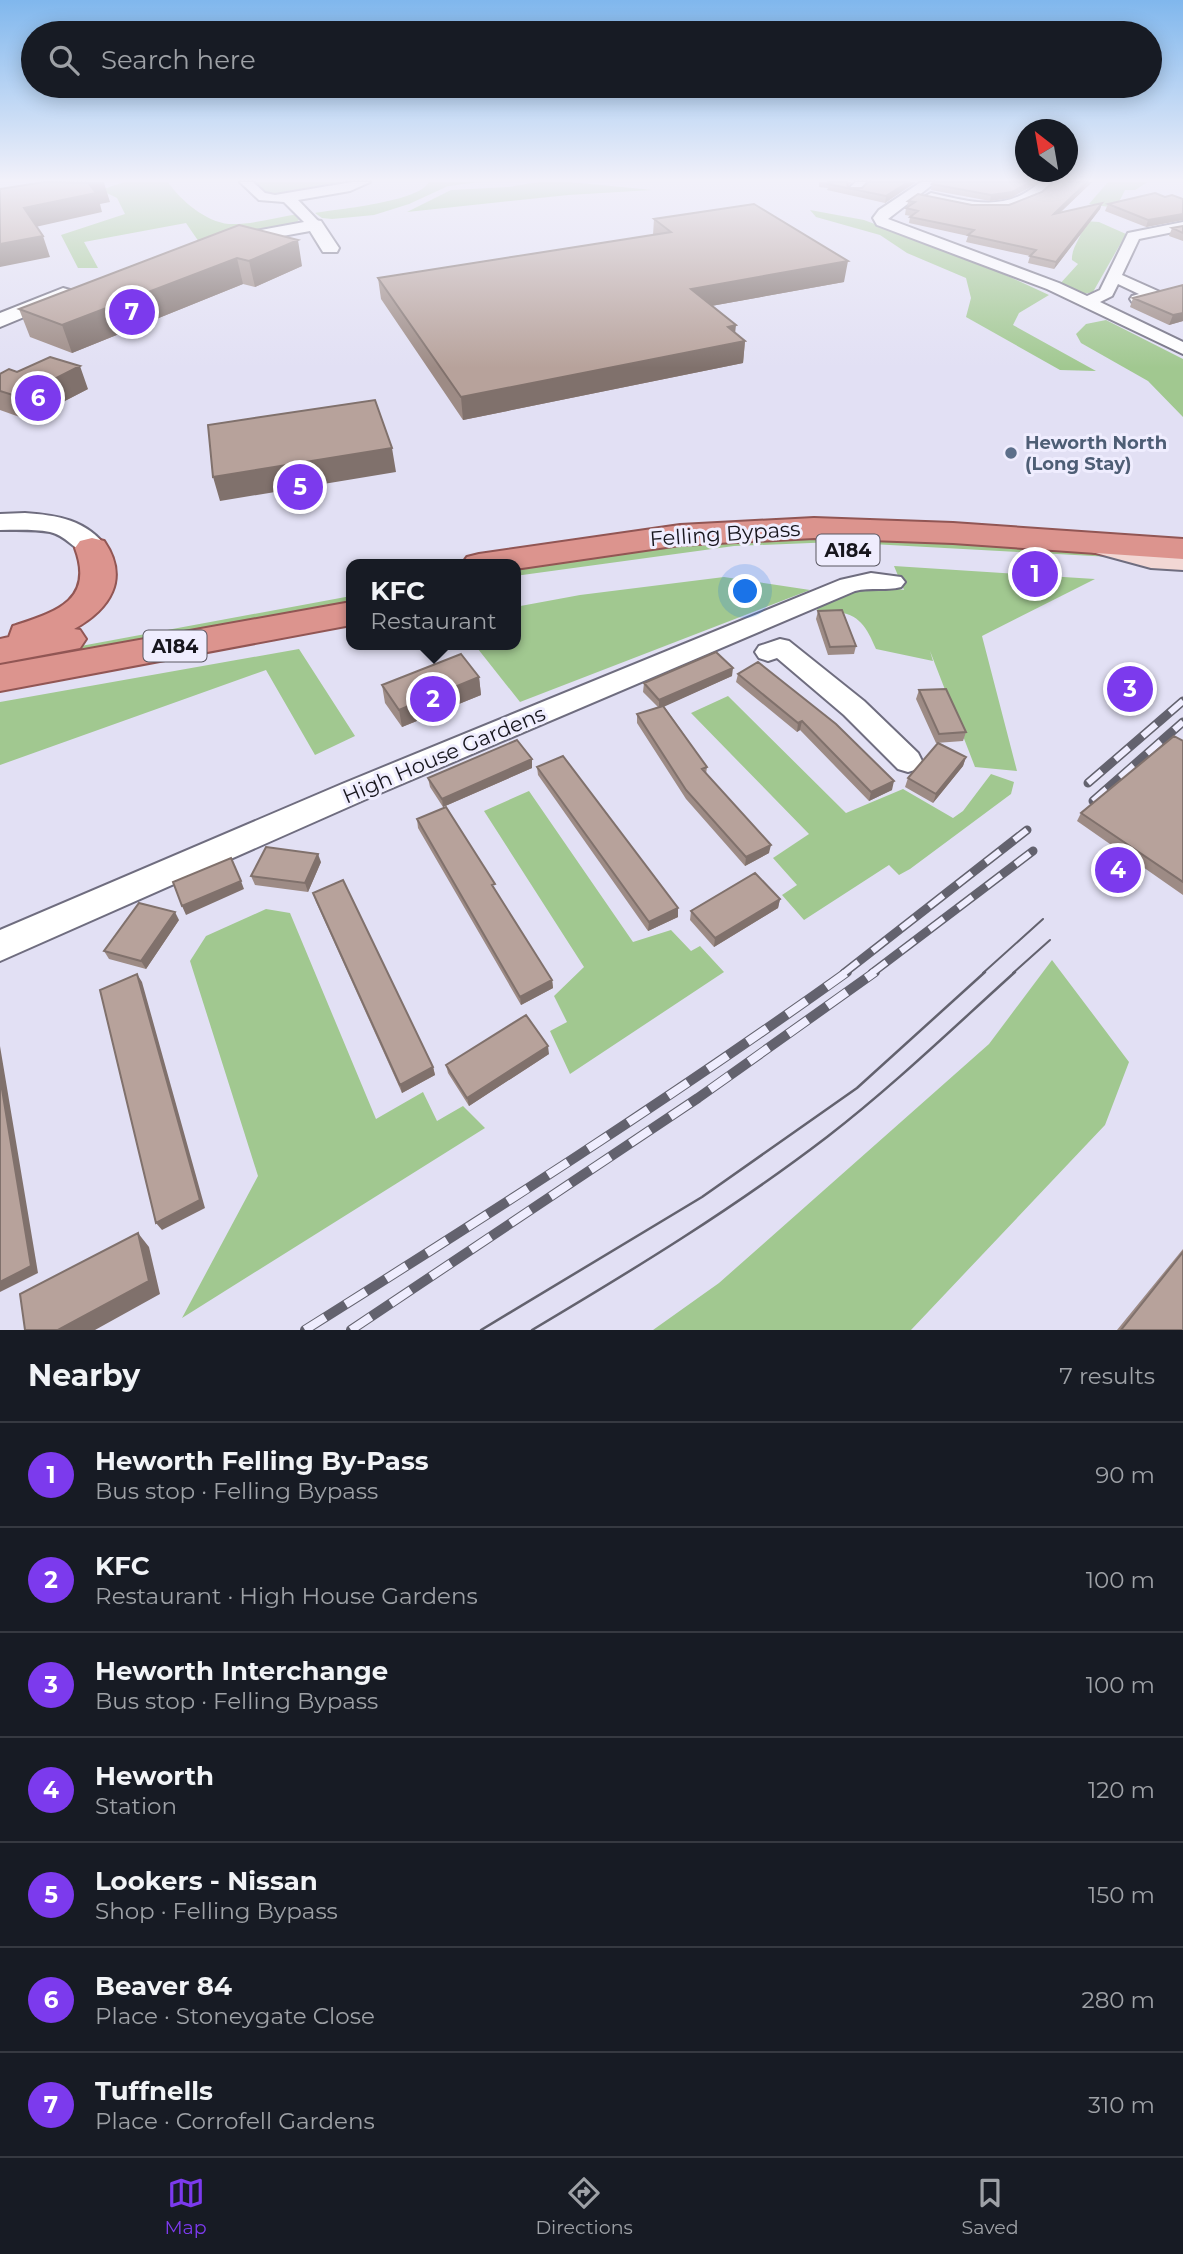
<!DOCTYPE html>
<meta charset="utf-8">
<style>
body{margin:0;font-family:Montserrat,sans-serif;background:#242831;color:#f1f3f6}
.compass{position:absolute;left:1015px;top:119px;width:63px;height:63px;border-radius:50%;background:#171b24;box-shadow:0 4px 18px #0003;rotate:329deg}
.you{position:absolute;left:746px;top:592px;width:24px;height:24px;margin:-18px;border:5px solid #fff;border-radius:50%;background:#1a73e8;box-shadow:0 0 0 10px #1a73e833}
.badge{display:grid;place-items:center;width:46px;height:46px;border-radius:50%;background:#7c3aed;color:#fff;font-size:23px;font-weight:700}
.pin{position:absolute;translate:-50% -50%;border:4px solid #fff;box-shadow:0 2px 7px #0006}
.popup{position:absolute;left:346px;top:559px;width:175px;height:91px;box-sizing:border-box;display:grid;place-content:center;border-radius:14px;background:#171b24;filter:drop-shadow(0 2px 5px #0005);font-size:23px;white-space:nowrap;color:#9ea1a6}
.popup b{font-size:26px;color:#f1f3f6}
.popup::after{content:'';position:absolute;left:50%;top:100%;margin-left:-14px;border:14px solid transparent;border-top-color:#171b24}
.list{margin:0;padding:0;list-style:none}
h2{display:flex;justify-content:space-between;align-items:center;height:91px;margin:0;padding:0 28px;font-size:30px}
h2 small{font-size:23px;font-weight:400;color:#9ea1a6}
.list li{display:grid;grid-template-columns:46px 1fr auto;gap:21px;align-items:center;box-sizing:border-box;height:105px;padding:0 28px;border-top:2px solid #363941}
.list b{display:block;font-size:26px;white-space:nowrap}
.list p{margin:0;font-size:23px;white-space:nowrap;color:#9ea1a6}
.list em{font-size:23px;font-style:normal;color:#9ea1a6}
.icon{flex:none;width:38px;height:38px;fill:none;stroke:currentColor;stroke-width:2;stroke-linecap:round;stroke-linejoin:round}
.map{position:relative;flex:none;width:1183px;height:1330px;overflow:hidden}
.search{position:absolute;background:#171b24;box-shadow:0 4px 18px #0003;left:21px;right:21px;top:21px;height:77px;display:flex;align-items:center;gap:18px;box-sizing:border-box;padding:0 24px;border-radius:38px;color:#9ea1a6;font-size:26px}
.sheet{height:826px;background:#171b24}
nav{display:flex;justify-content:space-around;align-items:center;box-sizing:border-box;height:98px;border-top:2px solid #363941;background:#171b24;font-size:19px;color:#9ea1a6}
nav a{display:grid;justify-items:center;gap:4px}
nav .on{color:#7c3aed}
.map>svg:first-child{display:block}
</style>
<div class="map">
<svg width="1183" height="1330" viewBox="0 0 1183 1330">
<rect width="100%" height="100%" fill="#e2e0f4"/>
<path fill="#a1c890" d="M 124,182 L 168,182 C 180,200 206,222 229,224 C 251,225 277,217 299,214 C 299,219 300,221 295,223 C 279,232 220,238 199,242 L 186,223 L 84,242 L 98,268 L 78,268 L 61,235 L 125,214 L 117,198 L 101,190 Z
M 254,182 L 353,182 L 284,195 L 268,195 Z
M 429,182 L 481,182 L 448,186 L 409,204 L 374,215 L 332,219 L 322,218 L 315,213 C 338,209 419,202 429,182 Z
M 538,182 L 570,182 L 652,190 L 568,195 L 407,212 L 451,190 L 509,187 Z
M 1108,182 L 1148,182 L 1135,190 L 1125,190 L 1116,208 L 1089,204 Z
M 810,210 L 864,220 L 984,265 L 1049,295 L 1019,313 L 1013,325 L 1096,371 L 1060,370 L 966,317 L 971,298 L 966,278 L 907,253 L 880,235 L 816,217 Z
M 1084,221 L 1099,222 L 1126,234 L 1093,292 L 1079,295 L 1058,286 L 1078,264 L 1072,260 C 1071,246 1084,236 1084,221 Z
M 1106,320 L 1183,359 L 1183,417 L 1148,381 L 1081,343 L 1076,334 L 1086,324 Z
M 839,534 L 1143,554 L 1147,559 L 835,542 L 734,546 L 515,576 L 515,567 L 731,539 Z
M 894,566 L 1095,579 L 982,636 L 1017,771 L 975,767 L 930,651 L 933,661 L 876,649 C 867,628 859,613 835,612 C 826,612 820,612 813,607 C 841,592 872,582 904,590 Z
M 724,577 L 810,590 L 520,702 L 478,649 L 481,645 L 515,645 L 515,607 L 580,595 Z
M 351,596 L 351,606 L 0,671 L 0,661 Z
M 299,649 L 355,736 L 315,755 L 266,670 L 0,765 L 0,702 Z
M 728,696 L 846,813 L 903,789 L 953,818 L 963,811 L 991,774 L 1014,782 L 1011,794 L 910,869 L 899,875 L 889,865 L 804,920 L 782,895 L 797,885 L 773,858 L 809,834 L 691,713 Z
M 529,791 L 633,942 L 671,930 L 691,951 L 700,946 L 724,972 L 570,1074 L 550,1031 L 567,1022 L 554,996 L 584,967 L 484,811 Z
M 266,909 L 290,913 L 376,1119 L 423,1092 L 437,1121 L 463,1106 L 485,1128 L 182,1318 L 258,1176 L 190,961 L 206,936 Z
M 1052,960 L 1129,1062 L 1105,1125 L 911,1330 L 653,1330 L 719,1283 L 989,1044 Z"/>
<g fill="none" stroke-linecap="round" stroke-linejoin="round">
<defs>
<path id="minor" d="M 240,182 L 253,182 L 265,193 L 275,195 L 352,182 L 370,182 L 350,191 L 298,200 L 322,225 L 315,229 L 310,228 L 284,202 L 259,200 Z
M 856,182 L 871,182 L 859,192 L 849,192 L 848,189 Z
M 921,182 L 936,182 L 888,219 L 1059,283 L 1087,296 L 1100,290 L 1128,233 L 1183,222 L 1183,230 L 1139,239 L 1122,275 L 1160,292 L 1162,295 L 1160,298 L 1138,304 L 1132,302 L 1130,299 L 1132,296 L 1139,294 L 1118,284 L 1112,296 L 1100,302 L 1183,342 L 1183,354 L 1047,289 L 877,225 L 873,218 L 879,210 Z
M 1040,182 L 1054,182 C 1020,222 971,211 926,200 L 924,197 L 931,193 C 972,202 1006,213 1040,182 Z
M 871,573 L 901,577 L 905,582 L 901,587 C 886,591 871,587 855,591 L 364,800 L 0,961 L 0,930 L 342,784 L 840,580 Z
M 780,639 L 789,641 L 864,701 L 918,753 L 922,761 L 918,769 L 908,772 L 898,769 L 844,715 L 777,658 L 768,661 L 759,658 L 755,652 L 759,646 Z"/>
<path id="tertiary" d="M 315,220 L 321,221 L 339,248 L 337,252 L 323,252 L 310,231 L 223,247 L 214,242 L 223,237 Z
M 63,288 L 70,290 L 73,294 L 70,298 L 0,327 L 0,313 Z
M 25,513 C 57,515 87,520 107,548 L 102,554 C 78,560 72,537 50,532 C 34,529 16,530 0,530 L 0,514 Z"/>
<path id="secondary" d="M 1104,535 L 1152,548 L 1183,550 L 1183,570 L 1151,568 L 1092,552 L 1087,545 L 1092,538 Z"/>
<path id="trunk" d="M 814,518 L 953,523 L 1183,539 L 1183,559 L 953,543 L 814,538 L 680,545 L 515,569 L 515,564 L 462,564 L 467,557 L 479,554 L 680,525 Z
M 92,538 L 104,541 C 130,579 110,609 74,629 L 80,630 L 86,639 L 80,648 L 0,663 L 0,639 L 9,637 L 13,626 C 55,612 95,601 75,548 L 80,541 Z
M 351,602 L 351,625 L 0,691 L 0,665 Z"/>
</defs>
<use href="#minor" stroke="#6f6d7f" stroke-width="4"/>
<use href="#tertiary" stroke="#6f6d7f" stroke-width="4"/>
<use href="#secondary" stroke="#6f6d7f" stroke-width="4"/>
<use href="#trunk" stroke="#915654" stroke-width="4"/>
<use href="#minor" fill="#fff" fill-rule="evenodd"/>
<use href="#tertiary" fill="#fff" fill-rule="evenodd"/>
<use href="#secondary" fill="#f2d7d4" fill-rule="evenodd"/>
<use href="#trunk" fill="#dc948e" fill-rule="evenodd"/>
<path stroke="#63626e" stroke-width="2" d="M 983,973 L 1043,919
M 1013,973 L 1050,940"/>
<path stroke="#63626e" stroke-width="2.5" d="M 481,1330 L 702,1197 L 857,1088 L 985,972
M 532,1330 C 633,1270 733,1209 827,1137 C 893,1086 953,1028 1015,972"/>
<defs>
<path id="rail-far1" d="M 1088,783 L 1183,701
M 1093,801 L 1183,722
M 844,973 L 1027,830
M 872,973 L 1033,851"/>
<path id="rail" d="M 305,1330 C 488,1215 671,1098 847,972
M 351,1330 L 698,1098 L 875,972"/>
</defs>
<use href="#rail-far1" stroke="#63626e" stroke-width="9"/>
<use href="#rail" stroke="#63626e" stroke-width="10"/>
<use href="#rail-far1" stroke="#efedfe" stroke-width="6" stroke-dasharray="18" stroke-linecap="butt"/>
<use href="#rail" stroke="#efedfe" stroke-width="8" stroke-dasharray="24" stroke-linecap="butt"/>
</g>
<path fill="#9d8b85" d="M 819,182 L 852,182 L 848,186 L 848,188 L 862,188 L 868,182 L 916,182 L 885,203 L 827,190 L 828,188 L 819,187 Z
M 934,182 L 1040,182 L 1010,198 L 990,201 L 931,190 L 932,184 Z
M 1092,182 L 1060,213 L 1102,203 L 1100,209 L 1054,269 L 1028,263 L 1030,256 L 966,242 L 968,236 L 909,223 L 910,217 L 911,216 L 905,215 L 906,208 L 908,207 L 907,207 L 908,201 L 972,205 L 1009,205 L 1042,192 Z
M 1165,197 L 1183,199 L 1183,220 L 1146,227 L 1105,211 L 1108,204 Z
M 654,219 L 844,282 L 711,306 L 735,333 L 745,341 L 743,363 L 463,420 L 381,299 L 378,278 L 653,235 Z
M 239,225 L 302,266 L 255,287 L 243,284 L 72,353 L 30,337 L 19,309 Z
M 1183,226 L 1183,241 L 1169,236 L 1172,228 Z
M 1183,285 L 1183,321 L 1169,325 L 1130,307 L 1133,298 Z
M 17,372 L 88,389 L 28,420 L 0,410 L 0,374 Z
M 818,611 L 856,646 L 854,654 L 828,655 L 816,619 Z
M 758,662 L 892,790 L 869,801 L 800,730 L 797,732 L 736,682 L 738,674 Z
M 732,676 L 664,706 L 707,767 L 706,774 L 769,853 L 745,866 L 686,799 L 637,723 L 637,714 L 658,707 L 643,692 L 644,683 Z
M 479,677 L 481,695 L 402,727 L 385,703 L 382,685 Z
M 919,690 L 966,732 L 963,741 L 936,743 L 916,699 Z
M 1183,741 L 1183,895 L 1077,821 L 1081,813 Z
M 966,757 L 963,766 L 933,803 L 905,787 L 908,778 Z
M 532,759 L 532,768 L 443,807 L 430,787 L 428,778 Z
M 537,767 L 678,908 L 678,917 L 648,931 L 538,775 Z
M 417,819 L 552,980 L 553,988 L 521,1005 L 418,828 Z
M 321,862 L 308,892 L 255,885 L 251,876 Z
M 313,893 L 433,1067 L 435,1075 L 402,1093 L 316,902 Z
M 780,899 L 778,908 L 714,947 L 690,920 L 691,911 Z
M 179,920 L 146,969 L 109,959 L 104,951 Z
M 549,1054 L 469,1106 L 448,1073 L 446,1065 Z
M 1183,1249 L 1183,1330 L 1117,1330 Z"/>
<path fill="#80716c" d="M 908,182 L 916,182 L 885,203 L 886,196 Z
M 1031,182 L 1040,182 L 1010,198 L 990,201 L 991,195 Z
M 1087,182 L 1092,182 L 1052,220 L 1054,214 Z
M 104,183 L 110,202 L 100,204 L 102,212 L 31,228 L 24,208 L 90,185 Z
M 1102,203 L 1100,209 L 1054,269 L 1056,262 Z
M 1183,214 L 1183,220 L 1146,227 L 1148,220 Z
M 43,236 L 50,257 L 0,267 L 0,244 Z
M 298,240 L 302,266 L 255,287 L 249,261 Z
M 237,258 L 243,284 L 72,353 L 62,325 Z
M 848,261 L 844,282 L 689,310 L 691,289 Z
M 1183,313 L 1183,321 L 1169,325 L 1173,315 Z
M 736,325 L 734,343 L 745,341 L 743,363 L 463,420 L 461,397 Z
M 80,366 L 88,389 L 28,420 L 19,397 Z
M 392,448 L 396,472 L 220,501 L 213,477 Z
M 733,668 L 732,676 L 659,709 L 659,700 Z
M 479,677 L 481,695 L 402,727 L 399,710 Z
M 802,721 L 800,730 L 797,732 L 798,723 Z
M 966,757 L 963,766 L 933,803 L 936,794 Z
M 532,759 L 532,768 L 443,807 L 442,799 Z
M 894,781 L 892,790 L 869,801 L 871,792 Z
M 771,845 L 769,853 L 745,866 L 746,857 Z
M 318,854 L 321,862 L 308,892 L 305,883 Z
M 241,881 L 244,889 L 186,915 L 182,906 Z
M 780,899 L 778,908 L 714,947 L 715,938 Z
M 678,908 L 678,917 L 648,931 L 649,922 Z
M 175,912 L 179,920 L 146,969 L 141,961 Z
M 137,974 L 142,982 L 205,1208 L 162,1230 L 156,1223 Z
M 552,980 L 553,988 L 521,1005 L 520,997 Z
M 0,1046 L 38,1273 L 0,1292 Z
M 548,1046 L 549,1054 L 469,1106 L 467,1098 Z
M 433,1067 L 435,1075 L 402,1093 L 400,1085 Z
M 138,1233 L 149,1247 L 160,1294 L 95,1330 L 58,1330 Z"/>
<path fill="#b7a29b" stroke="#80716c" stroke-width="2" d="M 44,182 L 104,183 L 90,185 L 96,193 L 24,208 L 43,236 L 0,244 L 0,189 Z
M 827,182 L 847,182 L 848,188 L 862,188 L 868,182 L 908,182 L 886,196 L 828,184 L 831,183 Z
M 934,182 L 1031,182 L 1012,192 L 991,195 L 932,184 Z
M 1053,182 L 1087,182 L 1054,214 L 1102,203 L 1056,262 L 1030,256 L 1036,250 L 968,235 L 974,230 L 910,217 L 918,211 L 906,208 L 915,202 L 908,201 L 918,194 L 972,205 L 1009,205 L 1042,192 Z
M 1155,193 L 1165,197 L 1172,195 L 1183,199 L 1183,214 L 1148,220 L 1108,204 Z
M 754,204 L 848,261 L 691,289 L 736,325 L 728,327 L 745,341 L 461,397 L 378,278 L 671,232 L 654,219 Z
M 239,225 L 298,240 L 249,261 L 237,258 L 62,325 L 19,309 Z
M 1183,226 L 1183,233 L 1172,228 Z
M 1183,285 L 1183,313 L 1173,315 L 1133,298 Z
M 50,357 L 80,366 L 19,397 L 0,391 L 0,374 L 9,369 L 17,372 Z
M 375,400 L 392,448 L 213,477 L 208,425 Z
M 842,610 L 856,646 L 830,647 L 818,611 Z
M 716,652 L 733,668 L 659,700 L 644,683 Z
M 461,654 L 479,677 L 399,710 L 382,685 Z
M 758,662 L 836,724 L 894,781 L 871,792 L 802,721 L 798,723 L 738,674 Z
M 946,689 L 966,732 L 939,734 L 919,690 Z
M 663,706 L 707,767 L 702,769 L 771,845 L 746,857 L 686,790 L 637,714 Z
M 1174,736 L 1183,741 L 1183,882 L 1081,813 Z
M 517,740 L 532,759 L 442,799 L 428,778 Z
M 938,743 L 966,757 L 936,794 L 908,778 Z
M 563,756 L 678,908 L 649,922 L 537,767 Z
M 446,807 L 495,884 L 492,885 L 552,980 L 520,997 L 417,819 Z
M 266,847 L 318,854 L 305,883 L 251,876 Z
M 231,858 L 241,881 L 182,906 L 173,882 Z
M 755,873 L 780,899 L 715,938 L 691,911 Z
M 343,880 L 433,1067 L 400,1085 L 313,893 Z
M 139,903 L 175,912 L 141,961 L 104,951 Z
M 137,974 L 200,1200 L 156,1223 L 100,990 Z
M 526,1015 L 548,1046 L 467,1098 L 446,1065 Z
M 0,1077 L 31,1266 L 0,1282 Z
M 138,1233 L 149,1281 L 58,1330 L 25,1330 L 20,1294 Z
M 1183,1252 L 1183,1330 L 1121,1330 Z"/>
<linearGradient id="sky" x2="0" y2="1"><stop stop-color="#80b7ed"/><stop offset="0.49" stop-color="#f2f1fa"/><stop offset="1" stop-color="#f2f1fa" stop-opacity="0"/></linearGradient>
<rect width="1183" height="368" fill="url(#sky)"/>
<circle fill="#5c6f8a" stroke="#efedfe" stroke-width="2.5" cx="1011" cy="453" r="7"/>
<g text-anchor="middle" stroke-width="6" stroke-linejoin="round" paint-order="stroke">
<g font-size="18" font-weight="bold" fill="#4e5e75" stroke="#efedfe" text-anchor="start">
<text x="1025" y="449">Heworth North<tspan x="1025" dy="21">(Long Stay)</tspan></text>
</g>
<g fill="#efedfe" stroke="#585660" stroke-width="2">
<rect x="816.5" y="534.5" width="63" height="31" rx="5"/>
<rect x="143.5" y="630.5" width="63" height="31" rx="5"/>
</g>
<g font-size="19" font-weight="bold" fill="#17161d">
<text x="848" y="557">A184</text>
<text x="175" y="653">A184</text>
</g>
<g font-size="21" fill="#17161d" stroke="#efedfe">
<text transform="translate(725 534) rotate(-4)" y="7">Felling Bypass</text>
<text transform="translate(444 755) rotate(-23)" y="7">High House Gardens</text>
</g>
</g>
</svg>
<svg class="compass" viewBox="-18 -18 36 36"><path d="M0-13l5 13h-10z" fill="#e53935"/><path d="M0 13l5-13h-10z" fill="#9ea1a6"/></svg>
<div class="you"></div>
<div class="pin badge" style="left:1035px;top:574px">1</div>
<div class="pin badge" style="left:433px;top:699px">2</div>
<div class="popup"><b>KFC</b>Restaurant</div>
<div class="pin badge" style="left:1130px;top:689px">3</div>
<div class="pin badge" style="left:1118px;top:870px">4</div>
<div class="pin badge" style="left:300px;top:487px">5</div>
<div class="pin badge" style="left:38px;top:398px">6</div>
<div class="pin badge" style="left:132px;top:312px">7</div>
<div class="search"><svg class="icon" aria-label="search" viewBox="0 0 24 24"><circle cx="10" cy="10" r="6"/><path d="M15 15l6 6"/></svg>Search here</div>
</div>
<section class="sheet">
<h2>Nearby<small>7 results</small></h2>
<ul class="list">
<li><span class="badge">1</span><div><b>Heworth Felling By-Pass</b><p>Bus stop · Felling Bypass</p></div><em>90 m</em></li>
<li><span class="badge">2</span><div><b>KFC</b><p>Restaurant · High House Gardens</p></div><em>100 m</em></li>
<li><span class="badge">3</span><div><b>Heworth Interchange</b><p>Bus stop · Felling Bypass</p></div><em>100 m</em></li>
<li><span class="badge">4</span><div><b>Heworth</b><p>Station</p></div><em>120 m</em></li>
<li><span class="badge">5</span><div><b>Lookers - Nissan</b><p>Shop · Felling Bypass</p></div><em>150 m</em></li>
<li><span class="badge">6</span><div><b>Beaver 84</b><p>Place · Stoneygate Close</p></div><em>280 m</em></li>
<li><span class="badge">7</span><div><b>Tuffnells</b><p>Place · Corrofell Gardens</p></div><em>310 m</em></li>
</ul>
</section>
<nav>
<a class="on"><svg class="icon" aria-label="map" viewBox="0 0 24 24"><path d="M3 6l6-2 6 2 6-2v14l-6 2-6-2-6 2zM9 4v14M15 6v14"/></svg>Map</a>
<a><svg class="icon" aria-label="directions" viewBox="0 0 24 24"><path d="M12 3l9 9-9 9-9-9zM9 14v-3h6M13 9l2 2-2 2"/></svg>Directions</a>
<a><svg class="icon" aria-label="saved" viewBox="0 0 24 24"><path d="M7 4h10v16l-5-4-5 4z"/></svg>Saved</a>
</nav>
